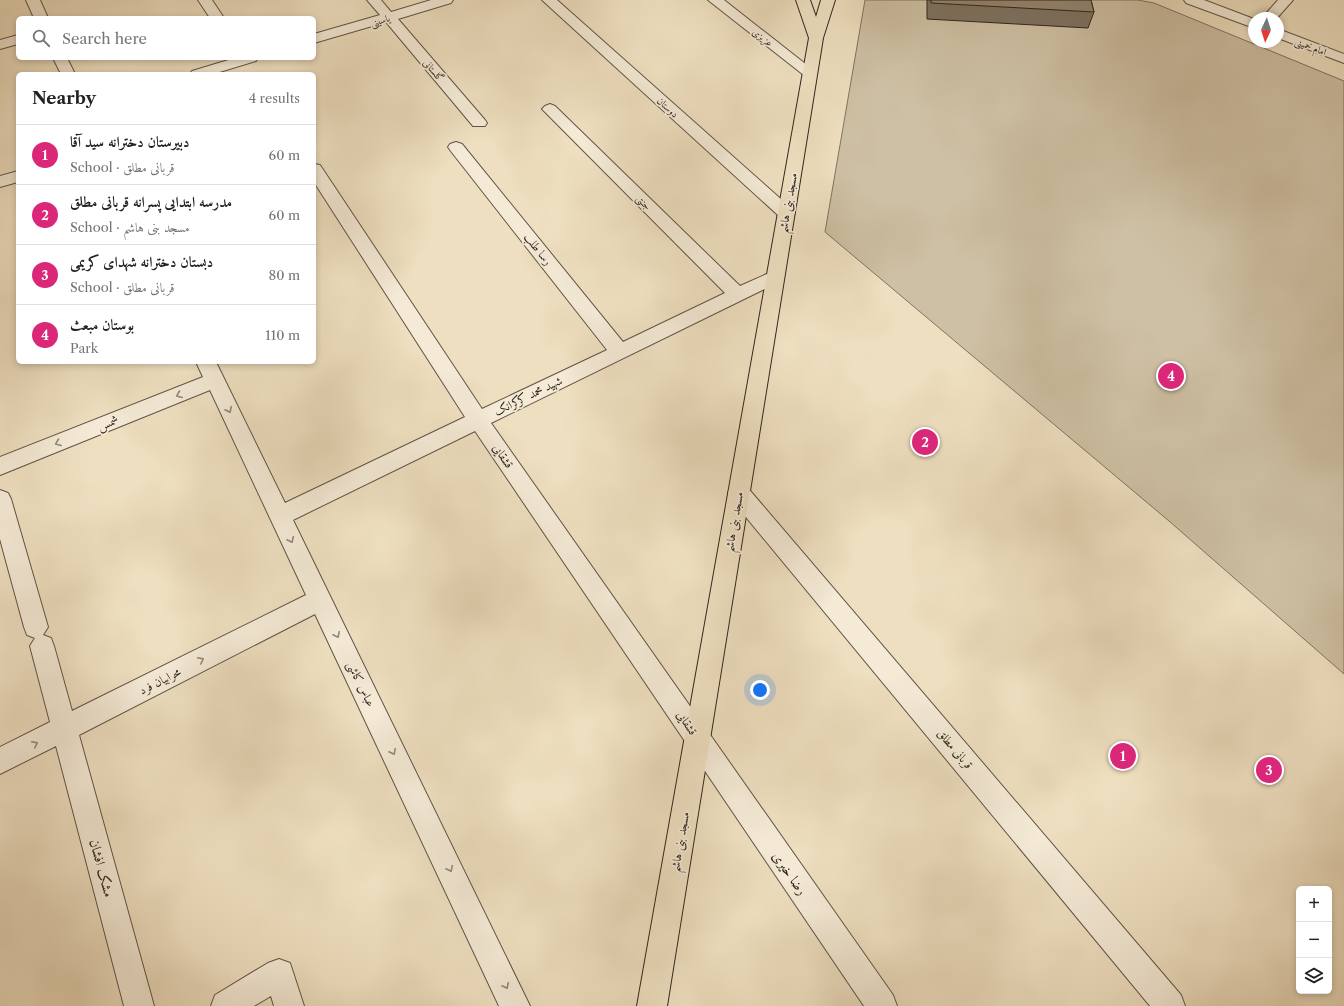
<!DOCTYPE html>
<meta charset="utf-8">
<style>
body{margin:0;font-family:"Libre Caslon Text",Amiri,serif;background:#f6f6f6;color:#222}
.controls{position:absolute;right:12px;bottom:12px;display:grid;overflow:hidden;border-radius:6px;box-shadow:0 2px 6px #0003}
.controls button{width:36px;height:36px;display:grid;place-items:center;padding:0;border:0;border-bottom:1px solid #e0e0e0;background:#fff;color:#222;font:20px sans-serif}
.compass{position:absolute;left:1248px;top:12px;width:36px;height:36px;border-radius:50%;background:#fff;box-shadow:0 2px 6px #0003;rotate:184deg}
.you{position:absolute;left:760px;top:690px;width:14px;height:14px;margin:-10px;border:3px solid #fff;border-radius:50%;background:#1a73e8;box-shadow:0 0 0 6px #1a73e833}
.badge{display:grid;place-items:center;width:26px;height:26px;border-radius:50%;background:#db2777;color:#fff;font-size:13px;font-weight:700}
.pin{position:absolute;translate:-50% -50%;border:2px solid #fff;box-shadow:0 1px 4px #0006}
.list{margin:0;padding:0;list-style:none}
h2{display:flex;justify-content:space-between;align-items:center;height:52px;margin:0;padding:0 16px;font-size:17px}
h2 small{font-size:13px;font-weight:400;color:#767676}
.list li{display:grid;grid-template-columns:26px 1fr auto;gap:12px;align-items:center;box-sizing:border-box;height:60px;padding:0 16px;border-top:1px solid #e0e0e0}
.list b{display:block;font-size:15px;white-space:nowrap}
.list p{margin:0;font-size:13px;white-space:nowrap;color:#767676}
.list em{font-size:13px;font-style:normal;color:#767676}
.icon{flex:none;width:22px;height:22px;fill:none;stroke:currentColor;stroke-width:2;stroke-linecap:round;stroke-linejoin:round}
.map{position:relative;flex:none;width:1344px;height:1006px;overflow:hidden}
.search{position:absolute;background:#fff;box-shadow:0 2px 6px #0003;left:16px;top:16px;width:300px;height:44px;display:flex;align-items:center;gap:10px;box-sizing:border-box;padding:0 14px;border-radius:6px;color:#767676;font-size:15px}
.panel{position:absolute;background:#fff;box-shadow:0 2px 6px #0003;left:16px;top:72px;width:300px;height:292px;border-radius:6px}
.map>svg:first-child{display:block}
</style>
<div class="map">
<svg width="1344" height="1006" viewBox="0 0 1344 1006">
<rect width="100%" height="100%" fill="#eedfc0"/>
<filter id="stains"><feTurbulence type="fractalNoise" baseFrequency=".005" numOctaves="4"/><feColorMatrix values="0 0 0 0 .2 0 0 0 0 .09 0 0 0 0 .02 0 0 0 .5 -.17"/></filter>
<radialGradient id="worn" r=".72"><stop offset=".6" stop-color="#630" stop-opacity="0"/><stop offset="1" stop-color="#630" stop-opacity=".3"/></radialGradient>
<path fill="#cec0a4" stroke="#807361" d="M 865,0 L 1138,0 L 1154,3 L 1344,81 L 1344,674 L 1169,521 L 825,232 Z"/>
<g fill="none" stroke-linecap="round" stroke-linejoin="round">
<defs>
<path id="minor" d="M 26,0 L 40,0 L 48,18 L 34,18 Z
M 198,0 L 212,0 L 224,18 L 210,18 Z
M 367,0 L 381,0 L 391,12 L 431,0 L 453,0 L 451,3 L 398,19 L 485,120 L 487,123 L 485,126 L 473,126 L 386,22 L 314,43 L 314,34 L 380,15 Z
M 542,0 L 557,0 L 792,209 L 795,213 L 792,217 L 786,219 L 780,217 Z
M 708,0 L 724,0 L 817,73 L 815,76 L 805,76 Z
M 1184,0 L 1204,0 L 1254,19 L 1254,28 L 1186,3 Z
M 1278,0 L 1293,0 L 1277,18 L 1262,18 Z
M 1278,29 L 1344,54 L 1344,63 L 1278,38 Z
M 18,35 L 18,44 L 0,49 L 0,40 Z
M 53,58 L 67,58 L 75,74 L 61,74 Z
M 235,58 L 258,58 L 256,61 L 213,74 L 190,74 L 192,71 Z
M 550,104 L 555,106 L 740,286 L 769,273 L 775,271 L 781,273 L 784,277 L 781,281 L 491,423 L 893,995 L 897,1006 L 864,1006 L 475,431 L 293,520 L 530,1006 L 499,1006 L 315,614 L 79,735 L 154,1006 L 124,1006 L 56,746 L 0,774 L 0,747 L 50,722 L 30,646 L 35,638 L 27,635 L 24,627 L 0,539 L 0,490 L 8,493 L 11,499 L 48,627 L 43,635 L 51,638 L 54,646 L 72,711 L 306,595 L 210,390 L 0,475 L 0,457 L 203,377 L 196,362 L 216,362 L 285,503 L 465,417 L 314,182 L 314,164 L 320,165 L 482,409 L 607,350 L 450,150 L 448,147 L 450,144 L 456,142 L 462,144 L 623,342 L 725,293 L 545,112 L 542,109 L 545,106 Z
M 18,171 L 18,182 L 0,187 L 0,176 Z
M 739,484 L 747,487 L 1181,995 L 1185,1006 L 1150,1006 L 731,499 L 728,493 L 731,487 Z
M 279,959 L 290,963 L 304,1006 L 274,1006 L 271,996 L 254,1006 L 211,1006 L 215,995 L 268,963 Z"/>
<path id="major" d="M 796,0 L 810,0 L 816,17 L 821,0 L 835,0 L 823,38 L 667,1006 L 637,1006 L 809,38 Z"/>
</defs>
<use href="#minor" stroke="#605446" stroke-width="2"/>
<use href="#major" stroke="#31261e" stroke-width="2"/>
<use href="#minor" fill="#f4ead6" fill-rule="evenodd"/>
<use href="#major" fill="#eedfc0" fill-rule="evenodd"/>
</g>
<path fill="#7e7362" stroke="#31261e" d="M 927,0 L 1091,0 L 1094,12 L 1088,28 L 927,19 Z"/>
<path fill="#938672" stroke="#31261e" d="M 931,0 L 1091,0 L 1094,12 L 931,3 Z"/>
<defs><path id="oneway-chevron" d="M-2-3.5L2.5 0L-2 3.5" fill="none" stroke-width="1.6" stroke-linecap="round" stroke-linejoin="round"/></defs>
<g stroke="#92887a">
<use href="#oneway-chevron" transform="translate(179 395) rotate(158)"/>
<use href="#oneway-chevron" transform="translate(229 410) rotate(64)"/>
<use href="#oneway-chevron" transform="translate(58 443) rotate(158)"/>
<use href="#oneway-chevron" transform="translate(291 540) rotate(65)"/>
<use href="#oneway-chevron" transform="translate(337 635) rotate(64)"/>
<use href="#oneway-chevron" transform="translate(201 660) rotate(-27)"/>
<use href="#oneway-chevron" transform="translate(35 744) rotate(-26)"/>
<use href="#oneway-chevron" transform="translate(393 752) rotate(64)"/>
<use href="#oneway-chevron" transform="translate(450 869) rotate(64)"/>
<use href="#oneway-chevron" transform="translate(506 986) rotate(64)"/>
</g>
<g text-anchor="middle" stroke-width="3.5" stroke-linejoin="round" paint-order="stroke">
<g font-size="10" fill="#31261e" stroke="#f4ead6">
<text transform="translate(380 20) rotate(-17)" y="4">یاسینی</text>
<text transform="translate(763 37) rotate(38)" y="4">عزیزی</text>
<text transform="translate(1311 46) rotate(21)" y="4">امام خمینی</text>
<text transform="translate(434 70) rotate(49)" y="4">گلستانی</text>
<text transform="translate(668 107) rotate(42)" y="4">دوستان</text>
<text transform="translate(644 202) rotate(45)" y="4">جنتی</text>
</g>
<g font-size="12" fill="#31261e" stroke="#f4ead6">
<text transform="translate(788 203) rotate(-80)" y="4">مسجد بنی هاشم</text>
<text transform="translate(538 249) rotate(51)" y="4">رسا طلب</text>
<text transform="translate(528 396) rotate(-26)" y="4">شهید محمد کرکرانک</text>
<text transform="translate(108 423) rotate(-22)" y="4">شمس</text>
<text transform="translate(503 456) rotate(55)" y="4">قشقایی</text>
<text transform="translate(734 522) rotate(-80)" y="4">مسجد بنی هاشم</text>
<text transform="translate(160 681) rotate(-27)" y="4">محرابیان فرد</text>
<text transform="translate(361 684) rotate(64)" y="4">عباس کاشی</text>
<text transform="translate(687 723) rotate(56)" y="4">قشقایی</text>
<text transform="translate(955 749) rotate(50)" y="4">قربانی مطلق</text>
<text transform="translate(680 842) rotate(-80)" y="4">مسجد بنی هاشم</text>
</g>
<g font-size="14" fill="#31261e" stroke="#f4ead6">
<text transform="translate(102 868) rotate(75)" y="5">مشک افشان</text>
<text transform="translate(790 873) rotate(55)" y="5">رضا خیری</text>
</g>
</g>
<rect width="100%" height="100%" filter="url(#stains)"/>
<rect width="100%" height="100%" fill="url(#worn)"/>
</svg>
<div class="controls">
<button>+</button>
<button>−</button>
<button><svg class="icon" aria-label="layers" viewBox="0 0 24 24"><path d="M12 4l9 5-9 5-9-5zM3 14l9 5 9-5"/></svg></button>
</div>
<svg class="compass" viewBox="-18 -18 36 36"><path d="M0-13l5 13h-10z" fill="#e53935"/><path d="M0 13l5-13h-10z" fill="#767676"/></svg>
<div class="you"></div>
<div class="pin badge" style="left:1123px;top:756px">1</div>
<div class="pin badge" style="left:925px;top:442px">2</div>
<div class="pin badge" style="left:1269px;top:770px">3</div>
<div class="pin badge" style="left:1171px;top:376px">4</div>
<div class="search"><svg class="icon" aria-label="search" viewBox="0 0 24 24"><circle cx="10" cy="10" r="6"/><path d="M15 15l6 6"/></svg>Search here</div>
<section class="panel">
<h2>Nearby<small>4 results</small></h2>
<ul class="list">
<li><span class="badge">1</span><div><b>دبیرستان دخترانه سید آقا</b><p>School · قربانی مطلق</p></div><em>60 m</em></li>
<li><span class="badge">2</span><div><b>مدرسه ابتدایی پسرانه قربانی مطلق</b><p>School · مسجد بنی هاشم</p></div><em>60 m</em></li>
<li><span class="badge">3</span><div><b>دبستان دخترانه شهدای کریمی</b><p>School · قربانی مطلق</p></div><em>80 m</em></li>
<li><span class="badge">4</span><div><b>بوستان مبعث</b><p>Park</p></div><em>110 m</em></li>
</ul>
</section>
</div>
